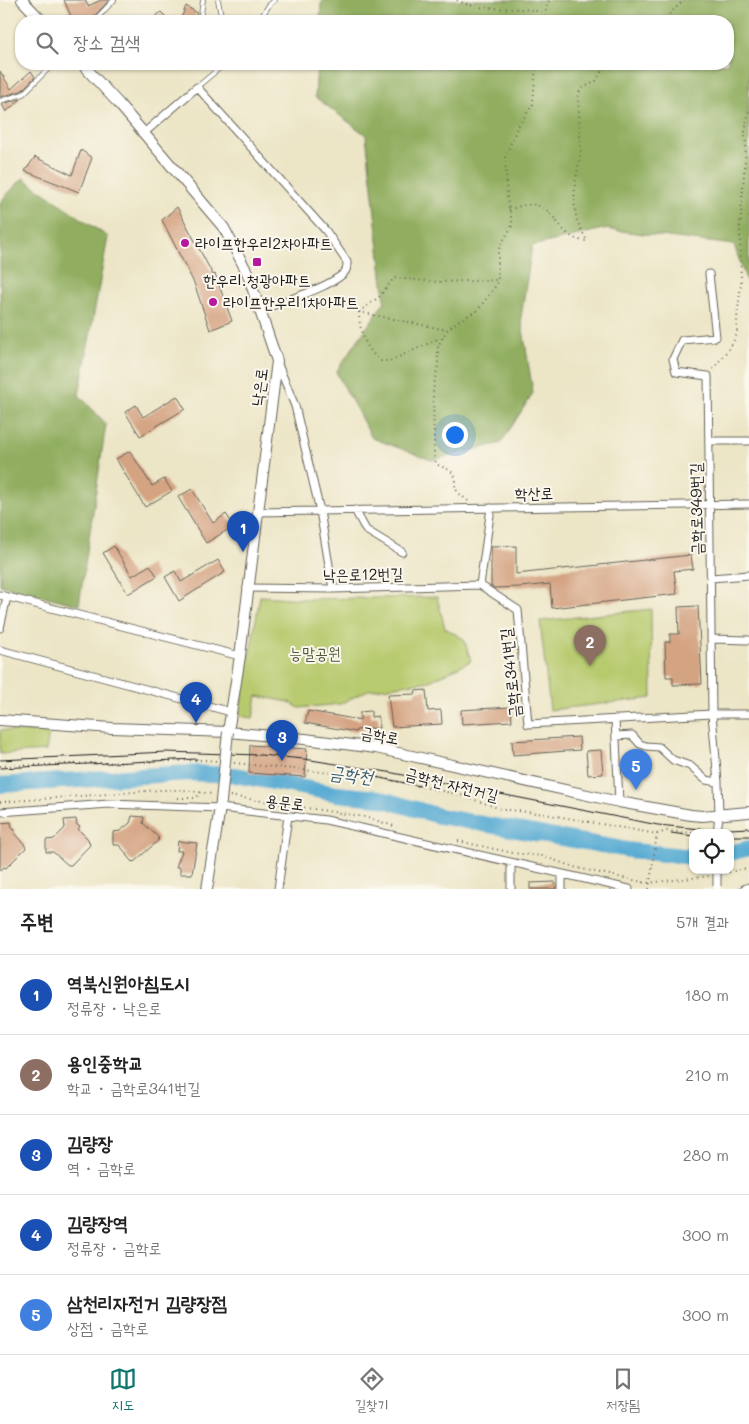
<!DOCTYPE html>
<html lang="ko">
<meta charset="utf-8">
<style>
body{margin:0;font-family:Mali,"Poor Story",sans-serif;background:#f6f6f6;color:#222}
.controls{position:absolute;right:15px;bottom:15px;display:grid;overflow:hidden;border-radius:10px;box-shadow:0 1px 4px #0004}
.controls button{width:45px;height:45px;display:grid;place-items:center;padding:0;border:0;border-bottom:1px solid #e0e0e0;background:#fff;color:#222;font:25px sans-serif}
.you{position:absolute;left:454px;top:434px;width:18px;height:18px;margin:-12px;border:4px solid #fff;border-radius:50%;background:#1a73e8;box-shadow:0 0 0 8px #1a73e833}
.badge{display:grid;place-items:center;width:32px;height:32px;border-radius:50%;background:#0f766e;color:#fff;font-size:16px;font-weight:700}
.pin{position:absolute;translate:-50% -41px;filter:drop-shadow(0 1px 2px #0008)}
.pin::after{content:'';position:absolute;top:26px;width:18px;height:15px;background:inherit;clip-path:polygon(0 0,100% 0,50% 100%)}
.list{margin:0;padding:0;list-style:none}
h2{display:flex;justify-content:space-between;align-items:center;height:65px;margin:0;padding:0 20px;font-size:21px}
h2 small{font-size:16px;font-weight:400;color:#767676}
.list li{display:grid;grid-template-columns:32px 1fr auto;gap:15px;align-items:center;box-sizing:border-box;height:80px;padding:0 20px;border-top:1px solid #e0e0e0}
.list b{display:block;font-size:19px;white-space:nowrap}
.list p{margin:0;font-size:16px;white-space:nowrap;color:#767676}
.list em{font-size:16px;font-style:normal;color:#767676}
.icon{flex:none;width:28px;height:28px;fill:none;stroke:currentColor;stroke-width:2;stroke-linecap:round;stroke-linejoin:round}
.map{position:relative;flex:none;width:749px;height:889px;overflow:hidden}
.search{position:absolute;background:#fff;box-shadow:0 1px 4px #0004;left:15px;right:15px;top:15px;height:55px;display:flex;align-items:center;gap:12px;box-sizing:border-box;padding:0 18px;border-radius:20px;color:#767676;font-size:19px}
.sheet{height:465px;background:#fff}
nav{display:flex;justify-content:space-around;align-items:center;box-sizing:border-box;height:70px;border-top:1px solid #e0e0e0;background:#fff;font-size:14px;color:#767676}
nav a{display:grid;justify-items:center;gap:2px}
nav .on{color:#0f766e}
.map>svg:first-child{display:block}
</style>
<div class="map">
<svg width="749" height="889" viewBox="0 0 749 889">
<rect width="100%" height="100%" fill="#fbf7ec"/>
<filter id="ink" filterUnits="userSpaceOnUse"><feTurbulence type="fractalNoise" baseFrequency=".02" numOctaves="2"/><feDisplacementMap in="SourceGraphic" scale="10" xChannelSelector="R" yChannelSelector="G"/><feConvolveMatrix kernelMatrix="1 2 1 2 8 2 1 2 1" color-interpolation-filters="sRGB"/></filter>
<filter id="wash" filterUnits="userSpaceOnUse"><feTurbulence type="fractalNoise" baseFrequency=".0096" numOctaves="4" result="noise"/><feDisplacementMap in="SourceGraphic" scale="20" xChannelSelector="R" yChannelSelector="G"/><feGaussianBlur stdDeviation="1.12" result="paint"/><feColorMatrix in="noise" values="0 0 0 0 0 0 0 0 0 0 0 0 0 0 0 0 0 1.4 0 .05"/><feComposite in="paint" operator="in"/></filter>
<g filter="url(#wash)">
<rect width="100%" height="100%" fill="#ece5c6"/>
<path fill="#b7ca6e" stroke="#6a7345" d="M 260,596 L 302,599 L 437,597 L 445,628 L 464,639 L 471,661 L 430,681 L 368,690 L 340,704 L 299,708 L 289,702 L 257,696 L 253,718 L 239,716 Z
M 651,609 L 652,698 L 550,710 L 540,621 Z
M 0,730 L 49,733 L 46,751 L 0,754 Z"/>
<path fill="#91ae61" stroke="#56653e" d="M 324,0 L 749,0 L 749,288 L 734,245 L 603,229 L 532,246 L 521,317 L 533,393 L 501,443 L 432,460 L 372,438 L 336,372 L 385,301 L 366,135 L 315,97 L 317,64 L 728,64 L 728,21 L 320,21 L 321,4 Z
M 23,178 L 108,237 L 79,395 L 106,424 L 79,605 L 0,585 L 0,202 Z"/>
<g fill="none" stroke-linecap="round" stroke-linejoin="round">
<path stroke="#58abd3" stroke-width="16" d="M 0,785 L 188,773 L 235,775 L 337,794 L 378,798 L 439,816 L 634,851 L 693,857
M 730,853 L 749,848"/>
</g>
<g id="blocks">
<path fill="#d4a382" d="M 64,0 L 85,0 L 88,6 L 101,0 L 109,0 L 90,21 L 73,21 Z
M 186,6 L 197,13 L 193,21 L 180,21 Z
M 161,12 L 170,21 L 150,21 Z
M 0,71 L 11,89 L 31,71 L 35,77 L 21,91 L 0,97 Z
M 21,99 L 6,112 L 2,104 Z
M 81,150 L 92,158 L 79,192 L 25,171 L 35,157 L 72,175 Z
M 177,207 L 213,275 L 215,274 L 232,321 L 210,330 L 194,283 L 162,220 Z
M 177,396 L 185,409 L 140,436 L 125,412 L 136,405 L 143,417 Z
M 130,451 L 152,486 L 164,479 L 172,491 L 145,507 L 116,459 Z
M 192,489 L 213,523 L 226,514 L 234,526 L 206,543 L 178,497 Z
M 114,546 L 132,576 L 150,565 L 157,576 L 128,594 L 103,553 Z
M 516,546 L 516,574 L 691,555 L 693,569 L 674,571 L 677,594 L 552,608 L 550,584 L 520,587 L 494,588 L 491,586 L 491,547 Z
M 218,560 L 225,572 L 179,601 L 165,577 L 175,571 L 181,582 Z
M 698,606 L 702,684 L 673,685 L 673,677 L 666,677 L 665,642 L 670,642 L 670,634 L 679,634 L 678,607 Z
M 426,690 L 428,711 L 441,710 L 442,724 L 392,727 L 388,695 L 416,694 L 415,691 Z
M 511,707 L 512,721 L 462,724 L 461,710 Z
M 308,711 L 360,720 L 360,712 L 371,711 L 371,717 L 378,716 L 379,728 L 356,730 L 356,732 L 305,723 Z
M 579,737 L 580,750 L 513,755 L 512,741 Z
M 250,745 L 307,749 L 305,777 L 249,773 Z
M 601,750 L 603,774 L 588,775 L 586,751 Z
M 132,816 L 144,817 L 143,823 L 159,838 L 157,839 L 159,840 L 134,862 L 133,861 L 132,862 L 126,855 L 127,854 L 119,845 L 113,845 L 113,832 L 120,831 L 130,823 Z
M 76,819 L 77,825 L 80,827 L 78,829 L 88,839 L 90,845 L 71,865 L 68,865 L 53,852 L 46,852 L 46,840 L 54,839 L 65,828 L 64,820 Z
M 11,822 L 12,828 L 15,830 L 14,832 L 23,842 L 26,848 L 6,868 L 4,867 L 0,871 L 0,823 Z
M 178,841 L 197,843 L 192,874 L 180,874 L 180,867 L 176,867 L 182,851 L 177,851 Z
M 555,882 L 556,889 L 530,889 L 530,883 Z"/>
</g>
</g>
<g filter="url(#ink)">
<use href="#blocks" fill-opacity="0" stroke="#656258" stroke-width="1"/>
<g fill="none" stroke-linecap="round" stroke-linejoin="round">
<defs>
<path id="service" d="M 218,0 L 222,21
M 94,21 L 114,0
M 200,21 L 203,0
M 259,21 L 269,5 L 275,0
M 197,87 L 222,66 L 220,64
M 0,101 L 23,94 L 53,64"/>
<path id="minor" d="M 144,133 L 197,87 L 326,231 L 347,262 C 347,267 347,270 344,273 C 329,288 281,302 260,310
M 709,274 L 716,337 L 682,340 L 673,359 L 676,372 L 708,376 L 712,714 L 718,782 L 719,815 L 717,833
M 277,362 L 295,406 L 320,511 L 333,589
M 709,441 L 749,441
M 491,508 L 480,585 L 518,610 L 528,724 L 712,714 L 749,714
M 355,510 L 366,530 L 402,552
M 257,512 L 749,504
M 711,578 L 749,575
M 247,588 L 333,589 L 480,585
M 0,595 L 240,656
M 0,628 L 7,597
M 711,639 L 749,640
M 0,650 L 231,712
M 615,719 L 619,802
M 616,736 L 632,735 L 640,744 L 646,746 L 659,747 L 673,760 L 690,766 L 706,780 L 718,782
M 0,812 L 109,804 L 220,808 L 326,820 L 629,889
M 511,863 L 511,889
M 562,875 L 562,889
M 278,889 L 288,816
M 744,889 L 749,887"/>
<path id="secondary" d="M 22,0 L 42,21
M 82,64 L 119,104 L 224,228 L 247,272 L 277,361 L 240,656 L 228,732
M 0,720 L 112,728 L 228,732 L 305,739 L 376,748 L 619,802 L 691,815 L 702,816 L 749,812
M 207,889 L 221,801"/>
</defs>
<use href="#service" stroke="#656258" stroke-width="5.5"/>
<use href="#minor" stroke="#656258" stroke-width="9"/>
<use href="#secondary" stroke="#656258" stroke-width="12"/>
<path stroke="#656258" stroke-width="2" stroke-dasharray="1 4" stroke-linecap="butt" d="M 457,0 C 483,14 515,4 545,13
M 543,21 L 549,0
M 662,21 L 684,0
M 509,210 C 560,188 550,240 587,241 L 577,221 L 574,203 L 575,183 L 581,153 L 578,95 L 581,89 L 596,81 L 606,64
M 359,312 L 379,297 L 394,278 L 439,282 L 498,280
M 359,312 C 359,331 366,350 381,361 L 390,361 L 440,338
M 359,312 L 447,330
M 713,369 L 731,346 L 737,334 L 737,318 L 741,284 L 740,226 L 746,149 L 745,132 L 749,108
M 468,501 C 464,497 458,494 456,489 C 454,485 456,487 456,482 C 455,469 445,469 436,464 L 434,454 L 433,390 L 438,365 L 438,346 L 447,330 L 458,321 L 478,310 L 497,284 L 498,277 L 498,252 L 500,246 L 512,226 L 512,221 L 507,199 L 505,157 L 517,128 L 533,104 L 536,64
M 234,763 L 381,778 L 461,795 L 501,809 L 545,814 L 657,834 L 667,831 L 694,833
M 0,766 L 204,760 L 217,761
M 230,796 L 365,817 L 397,827
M 178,798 L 196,798 L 201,792
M 0,802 L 160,790 L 183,790 L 213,794
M 698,833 L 700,824
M 458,841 L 513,853 L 542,856 L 577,868 L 647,883 L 710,876
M 724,873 L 749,868
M 649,889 L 657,834"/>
<use href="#service" stroke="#fff" stroke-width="4"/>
<use href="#minor" stroke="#fff" stroke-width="7"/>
<use href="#secondary" stroke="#fff" stroke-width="10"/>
<path stroke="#1c1c1c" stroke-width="1" d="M 0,760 L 166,752 L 260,755 L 304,759 L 388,772 L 658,825 L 711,830 L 749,828
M 0,768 L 197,759
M 366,775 L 420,786
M 671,833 L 693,836
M 730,836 L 749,836"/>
<defs>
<path id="minor-bridge" d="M 717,870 L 717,886"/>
<path id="secondary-bridge" d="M 221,801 L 228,732"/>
</defs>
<use href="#minor-bridge" stroke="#656258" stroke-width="9" stroke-linecap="butt"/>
<use href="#secondary-bridge" stroke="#656258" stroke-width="12" stroke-linecap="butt"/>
<use href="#minor-bridge" stroke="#fff" stroke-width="7"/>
<use href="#secondary-bridge" stroke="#fff" stroke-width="10"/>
</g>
</g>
<g fill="#b5179e" stroke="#fbf7ec" stroke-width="2">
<circle cx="185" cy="243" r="5"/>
<rect x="252" y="257" width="10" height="10" rx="2.5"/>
<circle cx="213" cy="302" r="5"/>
</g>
<g text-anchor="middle" stroke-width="4" stroke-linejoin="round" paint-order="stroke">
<g font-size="16" fill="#1c1c1c" stroke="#fbf7ec" text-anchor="start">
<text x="195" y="249">라이프한우리2차아파트</text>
<text x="257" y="286" text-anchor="middle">한우리.청광아파트</text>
<text x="223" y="308">라이프한우리1차아파트</text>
</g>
<g font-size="16" fill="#1c1c1c" stroke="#fbf7ec">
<text transform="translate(259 387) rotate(-82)" y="6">낙은로</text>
<text transform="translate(534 493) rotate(-1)" y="6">학산로</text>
<text transform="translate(696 509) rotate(-91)" y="6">금학로349번길</text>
<text transform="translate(363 574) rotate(-1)" y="6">낙은로12번길</text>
<text transform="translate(510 673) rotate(-96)" y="6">금학로341번길</text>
<text transform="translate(380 735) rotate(10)" y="6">금학로</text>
<text transform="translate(452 784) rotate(14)" y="6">금학천 자전거길</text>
<text transform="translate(285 802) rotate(7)" y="6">용문로</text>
</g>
<g font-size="16" fill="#525939" stroke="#fbf7ec">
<text x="315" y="659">능말공원</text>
</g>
<g font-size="18" font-style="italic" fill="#375c6e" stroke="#fbf7ec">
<text transform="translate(351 775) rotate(7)" y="6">금학천</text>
</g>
</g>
</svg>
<div class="controls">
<button><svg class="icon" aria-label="locate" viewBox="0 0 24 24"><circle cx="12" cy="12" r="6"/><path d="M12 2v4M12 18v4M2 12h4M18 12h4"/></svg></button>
</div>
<div class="you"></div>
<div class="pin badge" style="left:243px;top:552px;background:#1a4fb4">1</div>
<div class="pin badge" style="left:590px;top:666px;background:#8d6e63">2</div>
<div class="pin badge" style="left:282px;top:761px;background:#1a4fb4">3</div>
<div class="pin badge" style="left:196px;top:723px;background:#1a4fb4">4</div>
<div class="pin badge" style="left:636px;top:790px;background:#3f7fe0">5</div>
<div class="search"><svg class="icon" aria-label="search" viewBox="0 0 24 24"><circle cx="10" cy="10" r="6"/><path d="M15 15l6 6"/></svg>장소 검색</div>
</div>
<section class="sheet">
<h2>주변<small>5개 결과</small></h2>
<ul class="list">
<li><span class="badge" style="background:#1a4fb4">1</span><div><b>역북신원아침도시</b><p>정류장 · 낙은로</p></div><em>180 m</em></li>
<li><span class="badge" style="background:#8d6e63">2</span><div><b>용인중학교</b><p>학교 · 금학로341번길</p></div><em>210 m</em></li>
<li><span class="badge" style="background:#1a4fb4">3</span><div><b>김량장</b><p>역 · 금학로</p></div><em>280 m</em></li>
<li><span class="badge" style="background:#1a4fb4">4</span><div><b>김량장역</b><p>정류장 · 금학로</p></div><em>300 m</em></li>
<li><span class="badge" style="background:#3f7fe0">5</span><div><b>삼천리자전거 김량장점</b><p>상점 · 금학로</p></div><em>300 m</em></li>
</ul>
</section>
<nav>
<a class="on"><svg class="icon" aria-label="map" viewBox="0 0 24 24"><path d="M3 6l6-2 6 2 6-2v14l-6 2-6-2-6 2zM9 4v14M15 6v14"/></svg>지도</a>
<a><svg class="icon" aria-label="directions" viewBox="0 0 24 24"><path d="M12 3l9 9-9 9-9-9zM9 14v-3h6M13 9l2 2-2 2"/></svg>길찾기</a>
<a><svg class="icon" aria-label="saved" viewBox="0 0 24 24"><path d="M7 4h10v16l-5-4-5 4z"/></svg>저장됨</a>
</nav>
